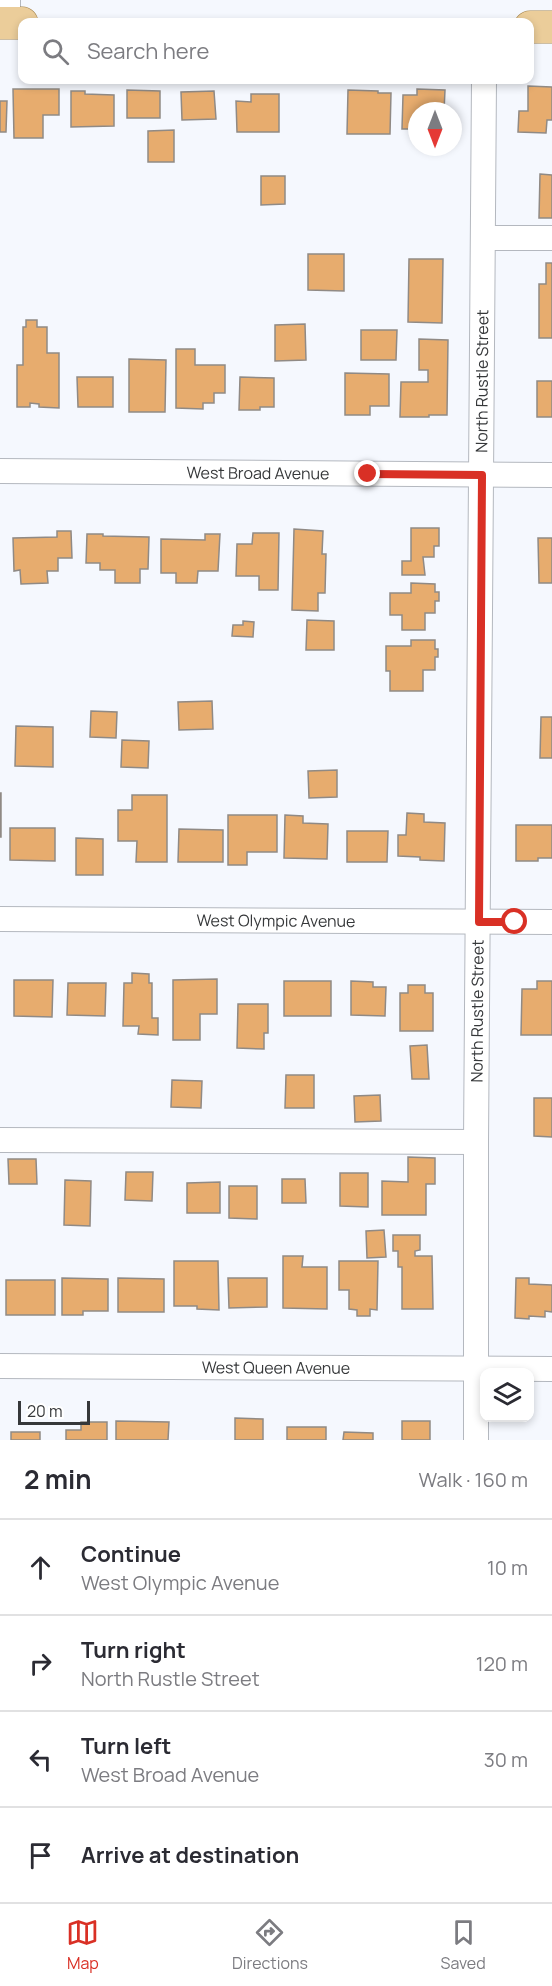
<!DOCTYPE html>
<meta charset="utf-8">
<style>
body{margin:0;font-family:Manrope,sans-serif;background:#f7f7f7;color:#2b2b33}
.controls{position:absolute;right:18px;bottom:18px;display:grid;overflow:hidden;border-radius:12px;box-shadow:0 3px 9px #0003}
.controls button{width:54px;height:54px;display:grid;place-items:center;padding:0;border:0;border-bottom:2px solid #e1e1e2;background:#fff;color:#2b2b33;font:30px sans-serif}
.compass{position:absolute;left:408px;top:102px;width:54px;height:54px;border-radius:50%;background:#fff;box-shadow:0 3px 9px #0003;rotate:180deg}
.scale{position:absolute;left:18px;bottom:15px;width:72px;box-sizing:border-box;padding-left:6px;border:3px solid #36383a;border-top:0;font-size:16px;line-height:21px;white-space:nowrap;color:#36383a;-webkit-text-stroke:4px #fff;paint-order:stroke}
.stop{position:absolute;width:18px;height:18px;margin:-14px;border:4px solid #d93025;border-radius:50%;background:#fff}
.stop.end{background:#d93025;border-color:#fff;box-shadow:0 2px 6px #0008}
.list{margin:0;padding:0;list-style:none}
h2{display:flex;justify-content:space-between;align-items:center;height:78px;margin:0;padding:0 24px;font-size:26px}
h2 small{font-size:20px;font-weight:400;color:#7c7c81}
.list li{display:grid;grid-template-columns:39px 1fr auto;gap:18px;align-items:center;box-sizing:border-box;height:96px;padding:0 24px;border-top:2px solid #e1e1e2}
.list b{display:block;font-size:22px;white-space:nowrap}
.list p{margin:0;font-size:20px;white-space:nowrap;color:#7c7c81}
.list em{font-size:20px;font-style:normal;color:#7c7c81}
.icon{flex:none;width:33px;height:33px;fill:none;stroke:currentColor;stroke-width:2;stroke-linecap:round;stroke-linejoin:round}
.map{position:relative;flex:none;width:552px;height:1440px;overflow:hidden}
.search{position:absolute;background:#fff;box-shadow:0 3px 9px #0003;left:18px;right:18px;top:18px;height:66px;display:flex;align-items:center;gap:15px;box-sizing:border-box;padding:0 21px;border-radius:12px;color:#7c7c81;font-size:22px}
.sheet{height:462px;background:#fff}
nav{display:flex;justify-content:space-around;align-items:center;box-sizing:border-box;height:84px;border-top:2px solid #e1e1e2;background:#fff;font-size:16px;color:#7c7c81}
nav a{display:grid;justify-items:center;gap:3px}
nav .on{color:#d93025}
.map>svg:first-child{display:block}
</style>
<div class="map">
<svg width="552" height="1440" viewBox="0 0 552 1440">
<rect width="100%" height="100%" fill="#f5f8fe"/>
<path fill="#e7ac6e" stroke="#908a85" stroke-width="1.5" d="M 528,86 L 552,87 L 552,120 L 547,120 L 546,133 L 518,132 L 519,111 L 528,111 Z
M 13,89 L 59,89 L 59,115 L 43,115 L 43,138 L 14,138 Z
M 417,89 L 445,90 L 444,111 L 417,111 L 417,129 L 402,129 L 403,95 L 417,95 Z
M 127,90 L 160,91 L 160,118 L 127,118 Z
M 348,90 L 378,91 L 378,93 L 391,93 L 390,134 L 347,134 Z
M 71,91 L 85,91 L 85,94 L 114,95 L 114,126 L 71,127 Z
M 214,91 L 216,119 L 182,120 L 181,92 Z
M 251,94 L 279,94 L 279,132 L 237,132 L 236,101 L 251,102 Z
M 0,101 L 7,101 L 6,132 L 0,132 Z
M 174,130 L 174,162 L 148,162 L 148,131 Z
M 540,174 L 552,175 L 552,218 L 539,218 Z
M 261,176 L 285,176 L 285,204 L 261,205 Z
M 308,254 L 344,254 L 344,291 L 308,290 Z
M 409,259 L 443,259 L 442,323 L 408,322 Z
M 546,263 L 552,263 L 552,338 L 539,338 L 539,284 L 546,284 Z
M 26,320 L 37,320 L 37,327 L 47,327 L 47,353 L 59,353 L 59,408 L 39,407 L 39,404 L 30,403 L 30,407 L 17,407 L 17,365 L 23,365 L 23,327 L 26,327 Z
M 305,324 L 306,360 L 275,361 L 275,325 Z
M 361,330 L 397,330 L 396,360 L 361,360 Z
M 419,339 L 448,340 L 447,415 L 429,415 L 429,417 L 400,417 L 401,382 L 428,382 L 428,370 L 419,370 Z
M 176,349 L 195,349 L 195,365 L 225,365 L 225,393 L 214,393 L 214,403 L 203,403 L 203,409 L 176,408 Z
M 129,359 L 166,360 L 165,412 L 129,412 Z
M 345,373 L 389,374 L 389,406 L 370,406 L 370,415 L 345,415 Z
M 77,377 L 113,377 L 113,407 L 78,407 Z
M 240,377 L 274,378 L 274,407 L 260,407 L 260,410 L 239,410 Z
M 537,381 L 552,381 L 552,417 L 537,417 Z
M 411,528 L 439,528 L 439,546 L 434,546 L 434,557 L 423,557 L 425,575 L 402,575 L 402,561 L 411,561 Z
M 294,529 L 323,531 L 322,554 L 326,554 L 325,593 L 318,593 L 318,611 L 292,610 Z
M 57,531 L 71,531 L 72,558 L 58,558 L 58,571 L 47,571 L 48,583 L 21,584 L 20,570 L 14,571 L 13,538 L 57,537 Z
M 253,533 L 279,533 L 278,590 L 259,590 L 259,576 L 236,576 L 237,544 L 252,544 Z
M 87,534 L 103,534 L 103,536 L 149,537 L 148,569 L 140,569 L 140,583 L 115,583 L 115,570 L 100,570 L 100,563 L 86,563 Z
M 205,534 L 220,534 L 218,571 L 198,571 L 197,583 L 176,583 L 176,573 L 161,573 L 161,539 L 205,540 Z
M 538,538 L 552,538 L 552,583 L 539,583 Z
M 411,583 L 435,584 L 435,592 L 439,592 L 439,601 L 435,601 L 435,613 L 425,613 L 425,630 L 402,630 L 402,615 L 390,615 L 390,593 L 411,593 Z
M 307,620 L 334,621 L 334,650 L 306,650 Z
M 243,621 L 254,622 L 253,637 L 232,636 L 233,625 L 243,625 Z
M 411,640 L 435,640 L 435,649 L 438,649 L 438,657 L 435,657 L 435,670 L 423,670 L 423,691 L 390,691 L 390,671 L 386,671 L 386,646 L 411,646 Z
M 212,701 L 213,729 L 179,730 L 178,702 Z
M 91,711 L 117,712 L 116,738 L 90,737 Z
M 541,717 L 552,717 L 552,758 L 540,758 Z
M 16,726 L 53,727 L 53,767 L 15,766 Z
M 122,740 L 149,741 L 148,768 L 121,767 Z
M 337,770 L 337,797 L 309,798 L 308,771 Z
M 0,793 L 1,793 L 1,837 L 0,837 Z
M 132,795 L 167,795 L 167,862 L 136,862 L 137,841 L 118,841 L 118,810 L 132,810 Z
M 407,813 L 424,814 L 424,822 L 445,823 L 444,861 L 420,860 L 420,857 L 398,856 L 398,835 L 406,835 Z
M 228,815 L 277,815 L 277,852 L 247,852 L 247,865 L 228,865 Z
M 285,815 L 303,816 L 303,823 L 328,824 L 327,859 L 284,858 Z
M 516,825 L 552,825 L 552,858 L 538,858 L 538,861 L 516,861 Z
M 10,828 L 55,828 L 55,861 L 10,860 Z
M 179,829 L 223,830 L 223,862 L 178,862 Z
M 347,831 L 388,831 L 387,862 L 347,862 Z
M 76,838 L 103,839 L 103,875 L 76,875 Z
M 132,973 L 149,974 L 149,983 L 152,983 L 152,1018 L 158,1018 L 158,1035 L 138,1034 L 139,1026 L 123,1026 L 124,983 L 132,983 Z
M 217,979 L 217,1014 L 200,1014 L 200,1040 L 173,1040 L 173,980 Z
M 14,980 L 53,980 L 52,1017 L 14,1016 Z
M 284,981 L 331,981 L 331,1016 L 284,1016 Z
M 351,981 L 373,982 L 373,987 L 386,987 L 385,1016 L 351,1015 Z
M 537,981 L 552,981 L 552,1035 L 521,1035 L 522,989 L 537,989 Z
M 68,983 L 106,983 L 105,1016 L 67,1015 Z
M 408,985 L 425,985 L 425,993 L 433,993 L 433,1031 L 400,1031 L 400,993 L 408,993 Z
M 238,1004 L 268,1004 L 268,1033 L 264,1033 L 264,1049 L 237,1048 Z
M 427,1045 L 429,1079 L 412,1079 L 410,1046 Z
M 286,1075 L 314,1075 L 314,1108 L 285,1108 Z
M 172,1080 L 202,1081 L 201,1108 L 171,1107 Z
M 380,1095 L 381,1121 L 355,1122 L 354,1096 Z
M 534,1098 L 552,1098 L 552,1137 L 534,1136 Z
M 408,1157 L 435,1158 L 435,1184 L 426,1184 L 426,1215 L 382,1215 L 382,1181 L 408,1182 Z
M 8,1159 L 36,1159 L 37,1184 L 9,1184 Z
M 126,1172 L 153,1172 L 152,1201 L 125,1200 Z
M 340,1173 L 368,1173 L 368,1207 L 340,1206 Z
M 282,1179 L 305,1179 L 306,1203 L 282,1203 Z
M 65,1180 L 91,1181 L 90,1226 L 64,1225 Z
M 220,1182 L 220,1213 L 187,1213 L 187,1183 Z
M 229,1186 L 257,1186 L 257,1219 L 229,1218 Z
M 384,1230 L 386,1257 L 367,1258 L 366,1231 Z
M 393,1235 L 420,1235 L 420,1250 L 415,1251 L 415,1256 L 432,1256 L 433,1309 L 402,1309 L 402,1267 L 398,1267 L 398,1251 L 393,1251 Z
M 283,1256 L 303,1256 L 302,1267 L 327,1267 L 327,1309 L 283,1308 Z
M 174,1261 L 218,1261 L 219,1310 L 197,1309 L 197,1306 L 174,1306 Z
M 339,1261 L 378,1261 L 377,1310 L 370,1309 L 370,1316 L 357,1316 L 357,1310 L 349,1309 L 349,1290 L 339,1290 Z
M 62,1278 L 108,1279 L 108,1311 L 83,1311 L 83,1315 L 62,1315 Z
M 118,1278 L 164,1279 L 164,1312 L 118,1312 Z
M 228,1278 L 267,1278 L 267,1307 L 229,1308 Z
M 516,1278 L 529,1278 L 529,1284 L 552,1285 L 552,1312 L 545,1311 L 545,1317 L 529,1316 L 529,1319 L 515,1318 Z
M 6,1280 L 55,1280 L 55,1315 L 6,1315 Z
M 235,1418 L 263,1419 L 263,1440 L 235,1440 Z
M 116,1421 L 169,1422 L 168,1440 L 116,1440 Z
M 402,1421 L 430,1421 L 430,1440 L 402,1440 Z
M 81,1422 L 107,1422 L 107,1440 L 66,1440 L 66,1430 L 81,1430 Z
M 287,1427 L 326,1427 L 326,1440 L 287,1440 Z
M 11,1432 L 40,1432 L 40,1440 L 11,1440 Z
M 344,1432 L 373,1433 L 373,1440 L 343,1440 Z"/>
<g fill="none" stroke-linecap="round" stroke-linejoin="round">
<defs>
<g id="minor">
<path d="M 8,0 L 8,23"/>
<path d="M 484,238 L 552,238"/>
<path id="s1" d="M 0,471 L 552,475"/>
<path id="s2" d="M 0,919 L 552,922"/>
<path d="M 0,1140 L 476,1142"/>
<path id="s3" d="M 0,1366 L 552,1369"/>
<path id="s4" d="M 476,1440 L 476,1142 L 484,80"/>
</g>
<path id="major" d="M 0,23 L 22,23
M 530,27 L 552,27"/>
</defs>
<use href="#minor" stroke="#b4b8bf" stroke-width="26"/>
<use href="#major" stroke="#a3834c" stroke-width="33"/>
<use href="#minor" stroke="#fff" stroke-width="24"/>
<use href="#major" stroke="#ebcd9a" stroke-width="32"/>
</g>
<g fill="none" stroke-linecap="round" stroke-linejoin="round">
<path stroke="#d93025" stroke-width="8" d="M 368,474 L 482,475 L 479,922 L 515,922"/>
</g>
<g text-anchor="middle" stroke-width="5" stroke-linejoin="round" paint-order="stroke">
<g font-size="16" fill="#36383a" stroke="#fff">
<text dy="6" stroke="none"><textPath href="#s4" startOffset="1059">North Rustle Street</textPath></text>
<text dy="6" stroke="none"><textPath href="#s1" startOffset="258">West Broad Avenue</textPath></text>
<text dy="6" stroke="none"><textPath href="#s2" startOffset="276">West Olympic Avenue</textPath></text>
<text dy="6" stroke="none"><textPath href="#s4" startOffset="429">North Rustle Street</textPath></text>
<text dy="6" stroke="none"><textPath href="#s3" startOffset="276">West Queen Avenue</textPath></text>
</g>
</g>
</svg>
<div class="controls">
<button><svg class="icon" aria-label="layers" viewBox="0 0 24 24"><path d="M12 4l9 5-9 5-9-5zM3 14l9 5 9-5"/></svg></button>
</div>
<svg class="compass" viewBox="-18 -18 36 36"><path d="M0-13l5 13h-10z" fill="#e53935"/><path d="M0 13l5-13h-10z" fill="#7c7c81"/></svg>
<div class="scale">20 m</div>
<div class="stop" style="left:515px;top:922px"></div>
<div class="stop end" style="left:368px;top:474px"></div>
<div class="search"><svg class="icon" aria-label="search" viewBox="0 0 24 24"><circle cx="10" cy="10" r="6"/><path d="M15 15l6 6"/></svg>Search here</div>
</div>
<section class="sheet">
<h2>2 min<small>Walk · 160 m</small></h2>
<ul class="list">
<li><svg class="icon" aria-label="ahead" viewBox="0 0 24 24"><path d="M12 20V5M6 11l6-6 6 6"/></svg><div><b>Continue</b><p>West Olympic Avenue</p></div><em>10 m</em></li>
<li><svg class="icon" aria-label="right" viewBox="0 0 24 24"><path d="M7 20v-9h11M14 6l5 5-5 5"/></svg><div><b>Turn right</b><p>North Rustle Street</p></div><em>120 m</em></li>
<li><svg class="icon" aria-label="left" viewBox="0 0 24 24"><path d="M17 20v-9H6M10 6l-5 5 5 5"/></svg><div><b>Turn left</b><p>West Broad Avenue</p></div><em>30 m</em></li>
<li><svg class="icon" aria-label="arrive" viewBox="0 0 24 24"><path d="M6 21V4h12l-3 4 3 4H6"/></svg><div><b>Arrive at destination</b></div></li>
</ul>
</section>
<nav>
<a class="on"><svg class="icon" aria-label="map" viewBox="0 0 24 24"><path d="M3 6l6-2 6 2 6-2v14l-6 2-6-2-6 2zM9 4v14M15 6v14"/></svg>Map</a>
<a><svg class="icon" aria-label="directions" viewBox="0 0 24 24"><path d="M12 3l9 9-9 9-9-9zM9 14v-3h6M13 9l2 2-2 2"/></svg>Directions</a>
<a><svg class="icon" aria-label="saved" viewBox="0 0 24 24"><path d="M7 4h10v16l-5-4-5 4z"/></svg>Saved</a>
</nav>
